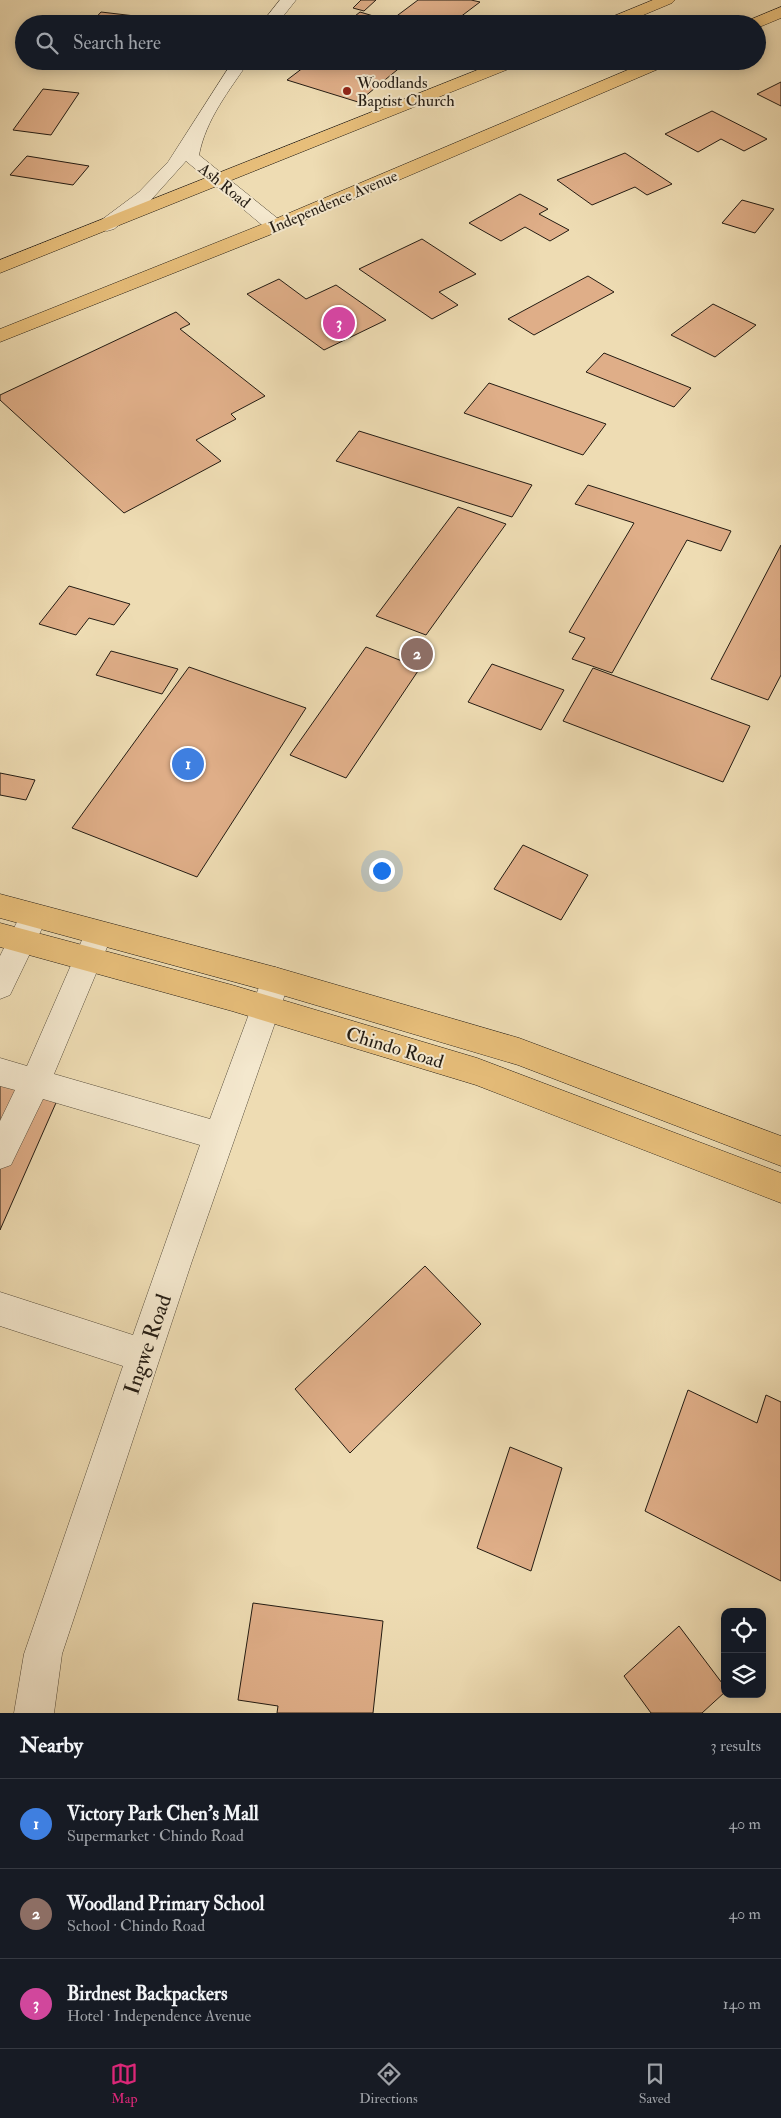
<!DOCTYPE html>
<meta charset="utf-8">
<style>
body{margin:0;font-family:"IM FELL Double Pica",serif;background:#20242c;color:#f1f3f6}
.controls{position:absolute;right:15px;bottom:15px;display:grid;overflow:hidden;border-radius:10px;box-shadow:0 2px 12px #0003}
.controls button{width:45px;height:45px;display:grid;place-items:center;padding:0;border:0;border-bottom:1px solid #363941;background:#171b24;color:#f1f3f6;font:25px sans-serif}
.you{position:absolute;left:381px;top:870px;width:18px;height:18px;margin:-12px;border:4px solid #fff;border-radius:50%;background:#1a73e8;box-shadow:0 0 0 8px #1a73e833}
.badge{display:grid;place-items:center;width:32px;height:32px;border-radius:50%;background:#db2777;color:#fff;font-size:16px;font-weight:700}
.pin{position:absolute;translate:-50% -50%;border:2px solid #fff;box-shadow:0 1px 5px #0006}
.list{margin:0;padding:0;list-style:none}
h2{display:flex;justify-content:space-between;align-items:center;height:65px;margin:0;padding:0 20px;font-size:21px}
h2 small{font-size:16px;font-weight:400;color:#9ea1a6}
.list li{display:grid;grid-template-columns:32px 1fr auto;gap:15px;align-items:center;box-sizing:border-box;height:90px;padding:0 20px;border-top:1px solid #363941}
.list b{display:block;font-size:19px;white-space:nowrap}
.list p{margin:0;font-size:16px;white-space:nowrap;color:#9ea1a6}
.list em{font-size:16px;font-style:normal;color:#9ea1a6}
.icon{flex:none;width:28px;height:28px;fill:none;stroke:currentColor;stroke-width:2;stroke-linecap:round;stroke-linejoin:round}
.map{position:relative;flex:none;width:781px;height:1713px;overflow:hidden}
.search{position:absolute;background:#171b24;box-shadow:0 2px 12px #0003;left:15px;right:15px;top:15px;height:55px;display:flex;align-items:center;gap:12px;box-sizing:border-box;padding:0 18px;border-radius:28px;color:#9ea1a6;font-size:19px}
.sheet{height:335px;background:#171b24}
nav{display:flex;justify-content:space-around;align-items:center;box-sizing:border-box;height:70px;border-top:1px solid #363941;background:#171b24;font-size:14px;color:#9ea1a6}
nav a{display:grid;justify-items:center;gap:2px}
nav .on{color:#db2777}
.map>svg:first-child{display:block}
</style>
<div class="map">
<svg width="781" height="1713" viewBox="0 0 781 1713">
<rect width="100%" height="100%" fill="#eedcb3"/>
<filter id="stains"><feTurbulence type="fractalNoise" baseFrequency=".004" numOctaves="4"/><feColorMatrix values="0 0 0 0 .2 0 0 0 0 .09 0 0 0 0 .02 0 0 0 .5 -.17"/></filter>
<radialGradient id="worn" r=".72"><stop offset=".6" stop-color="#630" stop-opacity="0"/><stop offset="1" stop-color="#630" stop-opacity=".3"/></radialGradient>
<path fill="#dfae88" stroke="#241c13" d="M 361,0 L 376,0 L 364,11 L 353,8 Z
M 418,0 L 471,0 L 480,2 L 451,24 L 415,24 L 394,18 Z
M 101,12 L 135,16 L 129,24 L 90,24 Z
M 360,12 L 400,24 L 345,24 Z
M 312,61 L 408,61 L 358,102 L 287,80 Z
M 781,82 L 781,106 L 757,94 Z
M 43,89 L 79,93 L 51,135 L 13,130 Z
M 712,111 L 767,139 L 744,151 L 721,139 L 698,152 L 665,134 Z
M 625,153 L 672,184 L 647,195 L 635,187 L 592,205 L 557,180 Z
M 27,156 L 89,166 L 73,185 L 10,175 Z
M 520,194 L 548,209 L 539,214 L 569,230 L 550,241 L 525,227 L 501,241 L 469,223 Z
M 742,200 L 774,209 L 755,233 L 722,223 Z
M 422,239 L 476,274 L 439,292 L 458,305 L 432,319 L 359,269 Z
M 588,276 L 614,292 L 534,335 L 508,319 Z
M 279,279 L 306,299 L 336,285 L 386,320 L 324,350 L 247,294 Z
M 713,304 L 756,325 L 715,357 L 671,335 Z
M 176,312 L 190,324 L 180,329 L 265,396 L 231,414 L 236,419 L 196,440 L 221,461 L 124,513 L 0,400 L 0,395 Z
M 604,353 L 691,388 L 674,407 L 586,372 Z
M 489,383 L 606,424 L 583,455 L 464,413 Z
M 359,431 L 532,485 L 512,517 L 336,461 Z
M 588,485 L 731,531 L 721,551 L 687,540 L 612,673 L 572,659 L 585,638 L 569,632 L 634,523 L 575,504 Z
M 458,507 L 506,524 L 426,635 L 376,616 Z
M 781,545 L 781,675 L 768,700 L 711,679 Z
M 69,586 L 130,604 L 114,625 L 89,618 L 76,635 L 39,624 Z
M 366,647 L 420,668 L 346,778 L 290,755 Z
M 111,651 L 178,669 L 162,694 L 96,675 Z
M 492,664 L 564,690 L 541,730 L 468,702 Z
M 189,667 L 306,708 L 197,877 L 72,828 Z
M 593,668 L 750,726 L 723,782 L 563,721 Z
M 0,773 L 35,780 L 26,800 L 0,795 Z
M 523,845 L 588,875 L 561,920 L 494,889 Z
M 0,1081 L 59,1096 L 0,1230 Z
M 425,1266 L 481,1324 L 350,1453 L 295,1389 Z
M 688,1390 L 757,1423 L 766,1395 L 781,1402 L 781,1581 L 645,1511 Z
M 510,1447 L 562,1468 L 531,1571 L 477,1548 Z
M 253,1603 L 383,1621 L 373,1713 L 277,1713 L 278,1706 L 238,1700 Z
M 679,1626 L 725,1687 L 725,1692 L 702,1713 L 651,1713 L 624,1676 Z"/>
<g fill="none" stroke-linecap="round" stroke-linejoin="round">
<defs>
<path id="minor" d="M 280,0 L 296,0 L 277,24 L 261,24 Z
M 233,61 L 249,61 C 229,91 206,119 199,155 L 282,222 L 284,226 L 282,230 L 275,232 L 268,230 L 186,161 L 151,200 L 114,229 L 107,231 L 100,229 L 98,225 L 100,221 L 139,192 L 168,162 Z
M 34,904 L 44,908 L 48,916 L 10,995 L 0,999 L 0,956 L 24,908 Z
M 99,921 L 109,924 L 113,933 L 54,1074 L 210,1119 L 265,971 L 275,967 L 285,971 L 290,980 L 192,1261 L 62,1654 L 54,1713 L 14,1713 L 24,1654 L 123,1366 L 0,1326 L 0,1292 L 133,1335 L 200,1145 L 43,1099 L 11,1165 L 0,1169 L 0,1121 L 15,1090 L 0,1086 L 0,1058 L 27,1066 L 89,924 Z"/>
<path id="major" d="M 653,0 L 675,0 L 672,3 L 622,24 L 600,24 L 602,21 Z
M 781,7 L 781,18 L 757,28 L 757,24 L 745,24 L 747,21 Z
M 500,61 L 523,61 L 521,64 L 0,273 L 0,260 Z
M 649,61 L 672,61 L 670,64 L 282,230 L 0,342 L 0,329 L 268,222 Z
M 0,894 L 275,967 L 519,1038 L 781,1136 L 781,1166 L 518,1065 L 275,993 L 0,918 Z
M 0,923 L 232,985 L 477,1058 L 781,1173 L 781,1203 L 476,1085 L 232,1011 L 0,947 Z"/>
</defs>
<use href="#minor" stroke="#564c3b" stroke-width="1"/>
<use href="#major" stroke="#241c13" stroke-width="1"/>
<use href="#minor" fill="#f4e8ce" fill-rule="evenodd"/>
<use href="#major" fill="#e7be7a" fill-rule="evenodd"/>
</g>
<circle fill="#8f2418" stroke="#f4e8ce" stroke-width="2" cx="347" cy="91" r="5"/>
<g text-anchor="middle" stroke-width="4" stroke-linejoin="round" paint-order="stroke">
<g font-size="16" fill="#241c13" stroke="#f4e8ce" text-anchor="start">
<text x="357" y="88">Woodlands<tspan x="357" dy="18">Baptist Church</tspan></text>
</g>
<g font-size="16" fill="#241c13" stroke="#f4e8ce">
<text transform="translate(225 185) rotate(39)" y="6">Ash Road</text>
<text transform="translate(333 201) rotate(-23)" y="6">Independence Avenue</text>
</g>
<g font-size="19" fill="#241c13" stroke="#f4e8ce">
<text transform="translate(395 1047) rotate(17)" y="7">Chindo Road</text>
</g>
<g font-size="22" fill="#241c13" stroke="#f4e8ce">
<text transform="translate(147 1344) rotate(-71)" y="8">Ingwe Road</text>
</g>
</g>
<rect width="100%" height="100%" filter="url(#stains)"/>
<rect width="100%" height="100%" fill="url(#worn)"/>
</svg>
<div class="controls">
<button><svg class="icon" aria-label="locate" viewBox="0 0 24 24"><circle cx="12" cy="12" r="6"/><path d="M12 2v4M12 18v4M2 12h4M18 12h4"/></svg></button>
<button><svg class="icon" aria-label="layers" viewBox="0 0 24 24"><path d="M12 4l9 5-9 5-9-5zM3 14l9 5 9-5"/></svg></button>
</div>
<div class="you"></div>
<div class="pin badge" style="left:188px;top:764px;background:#3f7fe0">1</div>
<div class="pin badge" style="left:417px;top:654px;background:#8d6e63">2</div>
<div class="pin badge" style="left:339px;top:323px;background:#d1479c">3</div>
<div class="search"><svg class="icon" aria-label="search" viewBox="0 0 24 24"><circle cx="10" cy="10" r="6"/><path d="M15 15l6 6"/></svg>Search here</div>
</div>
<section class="sheet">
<h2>Nearby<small>3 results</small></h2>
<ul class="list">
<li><span class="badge" style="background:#3f7fe0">1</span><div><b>Victory Park Chen's Mall</b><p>Supermarket · Chindo Road</p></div><em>40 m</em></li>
<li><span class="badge" style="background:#8d6e63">2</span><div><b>Woodland Primary School</b><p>School · Chindo Road</p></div><em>40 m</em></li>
<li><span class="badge" style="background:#d1479c">3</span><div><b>Birdnest Backpackers</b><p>Hotel · Independence Avenue</p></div><em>140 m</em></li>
</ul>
</section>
<nav>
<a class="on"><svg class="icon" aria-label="map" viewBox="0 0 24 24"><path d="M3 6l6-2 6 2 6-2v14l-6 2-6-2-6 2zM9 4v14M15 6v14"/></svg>Map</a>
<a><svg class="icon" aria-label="directions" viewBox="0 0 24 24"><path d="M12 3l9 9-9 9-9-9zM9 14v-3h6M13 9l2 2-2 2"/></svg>Directions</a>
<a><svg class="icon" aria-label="saved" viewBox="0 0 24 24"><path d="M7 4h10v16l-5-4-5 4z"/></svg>Saved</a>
</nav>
